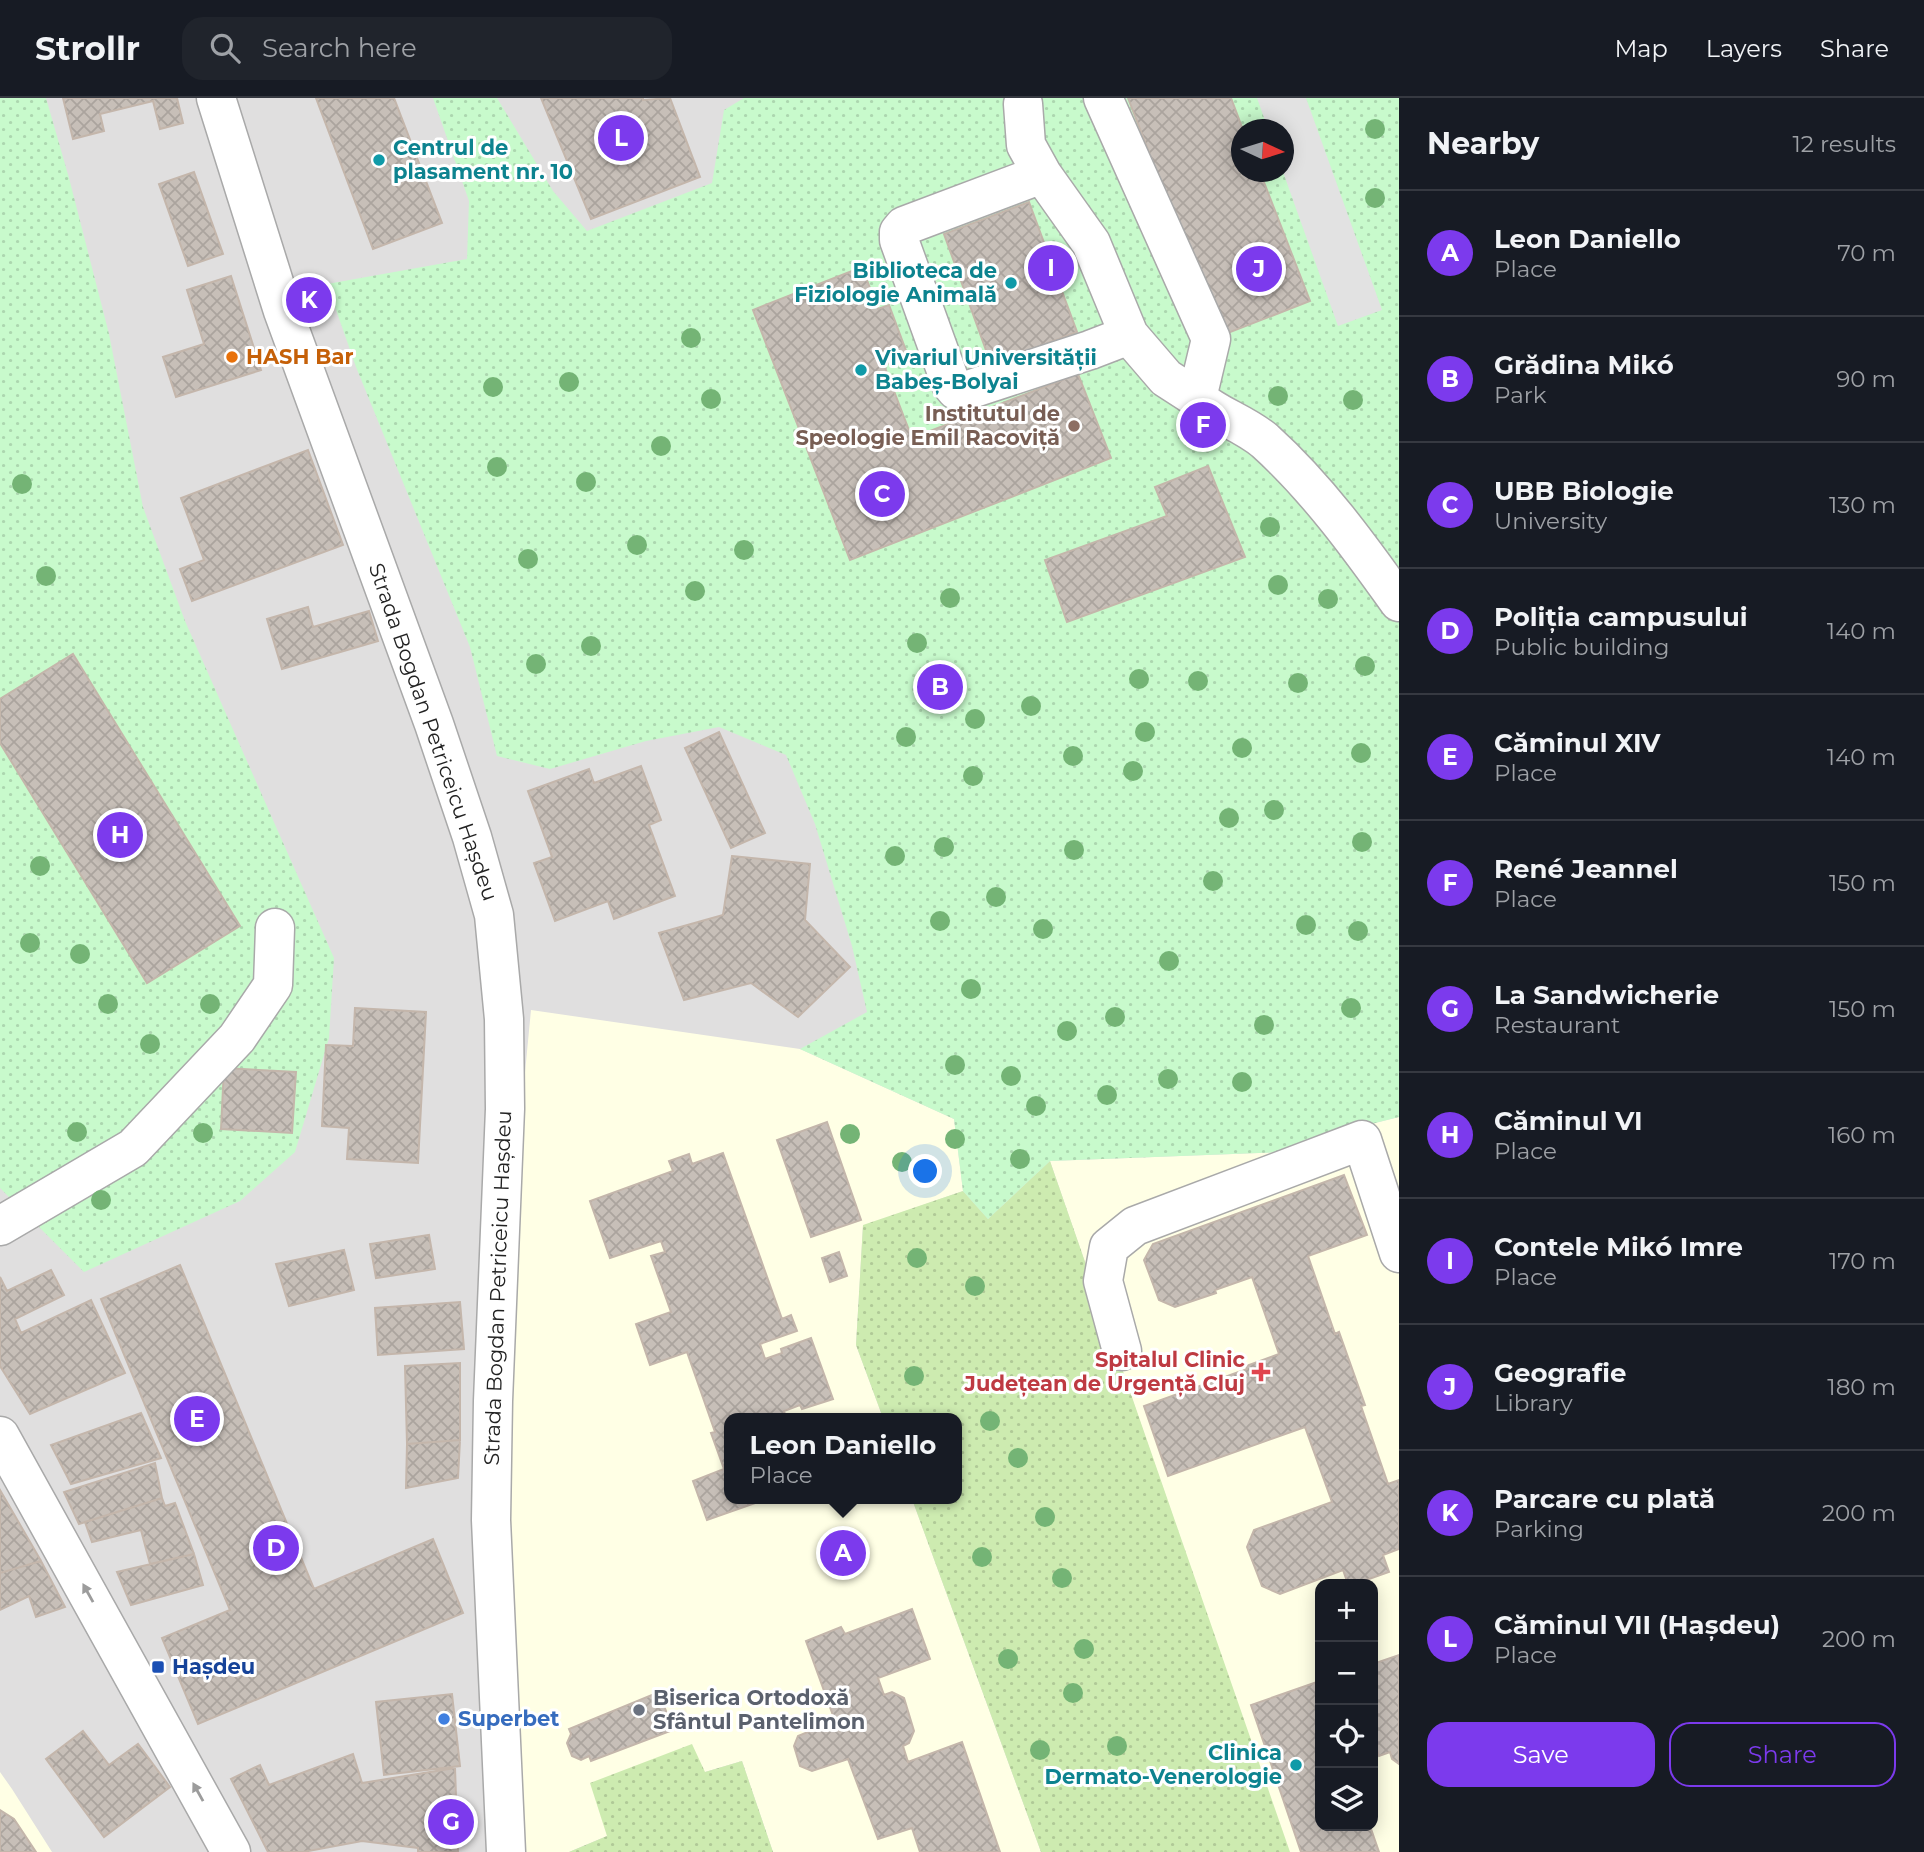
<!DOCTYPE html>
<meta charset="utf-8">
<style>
body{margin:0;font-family:Montserrat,sans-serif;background:#20242c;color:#f1f3f6}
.controls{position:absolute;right:21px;bottom:21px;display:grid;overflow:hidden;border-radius:14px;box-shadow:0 4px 18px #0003}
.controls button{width:63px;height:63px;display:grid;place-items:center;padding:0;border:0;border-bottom:2px solid #363941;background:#171b24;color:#f1f3f6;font:35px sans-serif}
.compass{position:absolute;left:1231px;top:21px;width:63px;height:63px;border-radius:50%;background:#171b24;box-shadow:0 4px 18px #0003;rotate:94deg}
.you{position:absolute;left:926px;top:1074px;width:24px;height:24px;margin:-18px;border:5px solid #fff;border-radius:50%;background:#1a73e8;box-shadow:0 0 0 10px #1a73e833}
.badge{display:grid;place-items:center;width:46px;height:46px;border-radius:50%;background:#7c3aed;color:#fff;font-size:23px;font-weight:700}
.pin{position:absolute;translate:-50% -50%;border:4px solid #fff;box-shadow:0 2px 7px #0006}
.popup{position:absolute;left:724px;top:1315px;width:238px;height:91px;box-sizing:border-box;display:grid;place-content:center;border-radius:14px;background:#171b24;filter:drop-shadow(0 2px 5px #0005);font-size:23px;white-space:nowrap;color:#9ea1a6}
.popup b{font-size:26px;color:#f1f3f6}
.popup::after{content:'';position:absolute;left:50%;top:100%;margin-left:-14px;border:14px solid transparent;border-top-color:#171b24}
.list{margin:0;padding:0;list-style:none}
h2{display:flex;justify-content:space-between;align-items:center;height:91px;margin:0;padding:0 28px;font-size:30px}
h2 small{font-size:23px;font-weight:400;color:#9ea1a6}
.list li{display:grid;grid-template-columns:46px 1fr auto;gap:21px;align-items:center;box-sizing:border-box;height:126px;padding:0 28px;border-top:2px solid #363941}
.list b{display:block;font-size:26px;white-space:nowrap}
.list p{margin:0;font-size:23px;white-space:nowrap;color:#9ea1a6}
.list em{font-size:23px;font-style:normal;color:#9ea1a6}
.actions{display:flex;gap:14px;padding:21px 28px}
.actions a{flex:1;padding:16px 0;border:2px solid #7c3aed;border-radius:21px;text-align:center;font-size:24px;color:#7c3aed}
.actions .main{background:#7c3aed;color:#fff}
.icon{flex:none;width:38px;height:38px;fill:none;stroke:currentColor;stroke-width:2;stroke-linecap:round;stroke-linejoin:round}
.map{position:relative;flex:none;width:1399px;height:1754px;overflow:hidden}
header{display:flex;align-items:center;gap:42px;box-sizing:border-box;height:98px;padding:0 35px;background:#171b24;border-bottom:2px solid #363941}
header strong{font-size:33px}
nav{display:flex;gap:38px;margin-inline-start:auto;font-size:24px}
.search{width:490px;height:63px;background:#20242c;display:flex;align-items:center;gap:18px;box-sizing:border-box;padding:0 24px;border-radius:21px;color:#9ea1a6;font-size:26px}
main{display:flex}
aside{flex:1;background:#171b24}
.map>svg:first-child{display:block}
</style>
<header>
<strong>Strollr</strong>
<div class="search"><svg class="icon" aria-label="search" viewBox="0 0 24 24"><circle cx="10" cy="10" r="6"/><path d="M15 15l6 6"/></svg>Search here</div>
<nav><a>Map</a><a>Layers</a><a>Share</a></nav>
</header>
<main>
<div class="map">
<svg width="1399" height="1754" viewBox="0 0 1399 1754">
<defs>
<pattern id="grass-dots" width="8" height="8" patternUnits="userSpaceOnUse" patternTransform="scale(1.75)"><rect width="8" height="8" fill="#cdebb0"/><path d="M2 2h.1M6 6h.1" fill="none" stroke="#b0c997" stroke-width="1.8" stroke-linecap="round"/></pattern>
<pattern id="park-dots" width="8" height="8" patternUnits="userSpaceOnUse" patternTransform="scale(1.75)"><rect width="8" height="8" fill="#c8facc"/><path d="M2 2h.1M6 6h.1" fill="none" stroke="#acd6af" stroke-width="1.8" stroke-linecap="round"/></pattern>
<pattern id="building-cross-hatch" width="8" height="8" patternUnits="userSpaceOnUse" patternTransform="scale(1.75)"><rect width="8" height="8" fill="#c7bfb8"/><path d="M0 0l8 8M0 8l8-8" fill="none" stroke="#aba49e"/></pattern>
</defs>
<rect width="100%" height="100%" fill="#f2efe9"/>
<path fill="#e0dfdf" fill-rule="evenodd" d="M 0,0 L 1399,0 L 1399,1754 L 0,1754 ZM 1241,32 L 1283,32 L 1283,74 L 1241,74 ZM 729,1320 L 957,1320 L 957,1401 L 729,1401 ZM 1320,1486 L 1373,1486 L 1373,1728 L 1320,1728 Z"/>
<path fill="#ffffe5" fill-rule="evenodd" d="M 531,912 L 800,951 L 954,1021 L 963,1093 L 863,1128 L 856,1247 L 883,1320 L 729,1320 L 729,1401 L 912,1401 L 1041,1754 L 773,1754 L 742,1663 L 705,1674 L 607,1738 L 569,1754 L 525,1754 L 522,1745 L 508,1590 L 506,1173 Z
M 1399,1019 L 1399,1754 L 1289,1754 L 1050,1063 L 1284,1054 L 1359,1029 ZM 1320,1486 L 1373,1486 L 1373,1728 L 1320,1728 Z
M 0,1674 L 12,1691 L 52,1754 L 0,1754 Z"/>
<path fill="url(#grass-dots)" d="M 1050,1063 L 1290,1754 L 1041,1754 L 912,1401 L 957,1401 L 957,1320 L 883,1320 L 856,1247 L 863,1127 L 963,1093 L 988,1121 Z
M 692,1646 L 705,1674 L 742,1663 L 773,1754 L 569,1754 L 607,1738 L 590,1685 Z"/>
<path fill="url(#park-dots)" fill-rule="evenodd" d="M 0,0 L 46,0 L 69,80 L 109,236 L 143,409 L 185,523 L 334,860 L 329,940 L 295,1054 L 240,1103 L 84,1174 L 0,1090 Z
M 433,0 L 497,0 L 553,93 L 587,133 L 712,85 L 724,12 L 744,0 L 1399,0 L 1399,1019 L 1359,1029 L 1284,1054 L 1050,1063 L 988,1121 L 963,1093 L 954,1021 L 800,951 L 867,914 L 852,848 L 815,726 L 786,657 L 719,629 L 646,643 L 550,671 L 497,658 L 470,549 L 356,269 L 327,186 L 467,161 L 469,103 ZM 1241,32 L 1283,32 L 1283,74 L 1241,74 Z"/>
<path fill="#e2e2e2" d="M 1257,0 L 1306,0 L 1382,212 L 1338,228 L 1283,74 L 1283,32 L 1268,31 Z"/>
<path fill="url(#building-cross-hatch)" stroke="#c4b6ab" stroke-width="2" d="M 63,0 L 177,0 L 183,25 L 160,31 L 153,3 L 100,16 L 104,33 L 73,41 Z
M 316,0 L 394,0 L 442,125 L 373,151 Z
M 541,0 L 643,0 L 643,2 L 670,0 L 700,79 L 591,121 Z
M 1128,0 L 1231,0 L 1243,32 L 1241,74 L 1260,74 L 1310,203 L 1220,238 Z
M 194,74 L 223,156 L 188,168 L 159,86 Z
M 1029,104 L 1077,234 L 991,266 L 944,136 Z
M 862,169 L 878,211 L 889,207 L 908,258 L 884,267 L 912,340 L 1078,276 L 1111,360 L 850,462 L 753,212 Z
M 231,178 L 261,272 L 176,299 L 163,259 L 204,246 L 187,192 Z
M 308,352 L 343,447 L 192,503 L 180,471 L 204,462 L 181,400 Z
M 1208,368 L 1245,459 L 1067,524 L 1045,462 L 1167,418 L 1155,389 Z
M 308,509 L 313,529 L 369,513 L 378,543 L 282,571 L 267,521 Z
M 73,556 L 240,828 L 147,885 L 0,645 L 0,601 Z
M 719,634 L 765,735 L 731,750 L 685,650 Z
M 641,668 L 661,722 L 649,727 L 675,798 L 614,821 L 608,803 L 555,823 L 534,765 L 552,759 L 528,693 L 589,671 L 594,685 Z
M 732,758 L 810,766 L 805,822 L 850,869 L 798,919 L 751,885 L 684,902 L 659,835 L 723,817 Z
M 355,910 L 426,914 L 418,1065 L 347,1061 L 349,1030 L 322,1028 L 326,947 L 353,948 Z
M 224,970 L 296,974 L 292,1035 L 221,1031 Z
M 827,1024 L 861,1122 L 811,1139 L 777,1042 Z
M 723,1055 L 782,1221 L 791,1217 L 797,1233 L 760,1246 L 765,1261 L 782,1255 L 781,1251 L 811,1240 L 833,1301 L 802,1311 L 800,1307 L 784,1313 L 786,1320 L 729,1320 L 729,1401 L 767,1401 L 707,1422 L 693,1383 L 724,1371 L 711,1335 L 715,1334 L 687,1254 L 650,1267 L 636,1226 L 671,1214 L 651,1158 L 665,1154 L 661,1143 L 610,1160 L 590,1103 L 673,1073 L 669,1063 L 689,1056 L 692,1066 Z
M 1344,1077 L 1367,1137 L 1308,1158 L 1335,1236 L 1339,1234 L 1365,1307 L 1361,1308 L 1388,1386 L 1399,1382 L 1399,1451 L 1383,1457 L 1389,1474 L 1355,1486 L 1348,1486 L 1343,1472 L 1280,1496 L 1262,1488 L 1247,1449 L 1254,1432 L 1332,1404 L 1305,1329 L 1168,1378 L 1144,1308 L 1247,1271 L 1246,1268 L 1279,1256 L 1252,1179 L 1215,1192 L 1216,1195 L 1175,1209 L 1159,1202 L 1144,1162 L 1153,1146 Z
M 429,1137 L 435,1171 L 376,1180 L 370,1146 Z
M 344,1152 L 354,1192 L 289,1208 L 276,1166 Z
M 839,1154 L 847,1178 L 830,1184 L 822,1160 Z
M 180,1167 L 314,1491 L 433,1441 L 463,1515 L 198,1626 L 162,1540 L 230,1512 L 101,1201 Z
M 51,1172 L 64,1197 L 15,1221 L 21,1235 L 91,1202 L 125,1275 L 30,1316 L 0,1268 L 0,1179 L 7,1193 Z
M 460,1204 L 464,1251 L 378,1257 L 375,1210 Z
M 460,1265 L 460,1342 L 407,1346 L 405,1268 Z
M 141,1315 L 161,1360 L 71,1386 L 51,1347 Z
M 460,1342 L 458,1380 L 406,1390 L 407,1346 Z
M 155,1365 L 162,1400 L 79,1426 L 64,1394 Z
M 0,1392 L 41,1463 L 0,1475 Z
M 162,1400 L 165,1408 L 175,1405 L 194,1456 L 150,1466 L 141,1432 L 92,1444 L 85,1424 Z
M 194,1456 L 203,1487 L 131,1507 L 117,1474 Z
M 41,1463 L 65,1509 L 36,1519 L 29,1498 L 0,1512 L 0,1475 Z
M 912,1511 L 930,1561 L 878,1580 L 884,1597 L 892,1594 L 904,1600 L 914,1633 L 909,1645 L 903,1648 L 908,1664 L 962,1644 L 1000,1754 L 920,1754 L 912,1730 L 878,1741 L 848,1661 L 812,1673 L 800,1668 L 794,1648 L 798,1638 L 835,1623 L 806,1543 L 841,1529 L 845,1536 Z
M 1399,1557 L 1399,1666 L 1392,1661 L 1390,1654 L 1379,1658 L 1373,1640 L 1373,1566 Z
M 1320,1583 L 1320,1728 L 1370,1728 L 1379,1754 L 1301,1754 L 1251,1607 Z
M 659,1594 L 673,1632 L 591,1663 L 589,1658 L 581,1662 L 572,1658 L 567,1645 L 571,1636 L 569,1631 Z
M 452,1596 L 460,1668 L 384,1677 L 376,1604 Z
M 83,1633 L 109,1667 L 138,1646 L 170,1689 L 104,1739 L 46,1661 Z
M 353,1656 L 362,1685 L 455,1670 L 458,1754 L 418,1754 L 418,1750 L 362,1743 L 303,1754 L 268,1754 L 231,1681 L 260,1667 L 269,1687 Z
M 0,1712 L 14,1721 L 36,1754 L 0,1754 Z"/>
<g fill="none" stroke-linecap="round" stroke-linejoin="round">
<defs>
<path id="minor" d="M 216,0 L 283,213 L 434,626 L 472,739 L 494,817 L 504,921 L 505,1011 L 493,1303 L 491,1422 L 506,1754
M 1103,0 L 1211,241 L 1197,300 C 1217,318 1244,325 1265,343 C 1317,390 1359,448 1399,504
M 1023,6 L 1026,47 L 1042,76 L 1091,145 L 1129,237 L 1166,280 L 1197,300
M 1042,76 L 904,128 L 899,134 L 899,142 L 951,286 L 956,292 L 965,293 L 1090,252 L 1129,237
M 0,1128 L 133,1050 L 237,940 L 273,887 L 275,830
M 1122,1253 L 1103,1183 L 1109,1149 L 1135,1128 L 1362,1042 L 1399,1155
M 0,1338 L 231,1754"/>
</defs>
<use href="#minor" stroke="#a9a9a9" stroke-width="41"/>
<use href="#minor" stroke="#fff" stroke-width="38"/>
</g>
<g fill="#74b475">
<circle cx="1375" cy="31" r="10"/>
<circle cx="1375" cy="100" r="10"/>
<circle cx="691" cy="240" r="10"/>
<circle cx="569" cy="284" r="10"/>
<circle cx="493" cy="289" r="10"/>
<circle cx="1278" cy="298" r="10"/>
<circle cx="711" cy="301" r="10"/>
<circle cx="1353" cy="302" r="10"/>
<circle cx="661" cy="348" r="10"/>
<circle cx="497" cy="369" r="10"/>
<circle cx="586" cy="384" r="10"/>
<circle cx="22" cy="386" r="10"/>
<circle cx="1270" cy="429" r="10"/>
<circle cx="637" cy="447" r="10"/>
<circle cx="744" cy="452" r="10"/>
<circle cx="528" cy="461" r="10"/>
<circle cx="46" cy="478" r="10"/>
<circle cx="1278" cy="487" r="10"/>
<circle cx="695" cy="493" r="10"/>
<circle cx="950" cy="500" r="10"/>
<circle cx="1328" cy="501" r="10"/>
<circle cx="917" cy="545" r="10"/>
<circle cx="591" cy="548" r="10"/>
<circle cx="536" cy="566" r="10"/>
<circle cx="1365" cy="568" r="10"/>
<circle cx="1139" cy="581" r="10"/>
<circle cx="1198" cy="583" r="10"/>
<circle cx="1298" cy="585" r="10"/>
<circle cx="1031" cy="608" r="10"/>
<circle cx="975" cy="621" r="10"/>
<circle cx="1145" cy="634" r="10"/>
<circle cx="906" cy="639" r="10"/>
<circle cx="1242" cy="650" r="10"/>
<circle cx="1361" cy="655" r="10"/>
<circle cx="1073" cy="658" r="10"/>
<circle cx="1133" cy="673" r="10"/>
<circle cx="973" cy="678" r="10"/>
<circle cx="1274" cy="712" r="10"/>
<circle cx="1229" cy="720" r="10"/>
<circle cx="1362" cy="744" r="10"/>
<circle cx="944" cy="749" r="10"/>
<circle cx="1074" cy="752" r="10"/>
<circle cx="895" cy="758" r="10"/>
<circle cx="40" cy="768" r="10"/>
<circle cx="1213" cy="783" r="10"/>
<circle cx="996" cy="799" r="10"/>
<circle cx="940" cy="823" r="10"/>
<circle cx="1306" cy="827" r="10"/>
<circle cx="1043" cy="831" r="10"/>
<circle cx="1358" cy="833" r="10"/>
<circle cx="30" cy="845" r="10"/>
<circle cx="80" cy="856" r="10"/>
<circle cx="1169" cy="863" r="10"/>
<circle cx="971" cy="891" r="10"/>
<circle cx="108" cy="906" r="10"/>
<circle cx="210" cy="906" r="10"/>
<circle cx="1351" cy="910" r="10"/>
<circle cx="1115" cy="919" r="10"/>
<circle cx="1264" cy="927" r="10"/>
<circle cx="1067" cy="933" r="10"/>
<circle cx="150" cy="946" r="10"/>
<circle cx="955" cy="967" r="10"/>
<circle cx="1011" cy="978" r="10"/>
<circle cx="1168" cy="981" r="10"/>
<circle cx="1242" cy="984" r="10"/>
<circle cx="1107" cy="997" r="10"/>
<circle cx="1036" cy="1008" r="10"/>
<circle cx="77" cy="1034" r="10"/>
<circle cx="203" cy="1035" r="10"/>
<circle cx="850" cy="1036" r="10"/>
<circle cx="955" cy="1041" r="10"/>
<circle cx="1020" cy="1061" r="10"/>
<circle cx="902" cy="1064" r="10"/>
<circle cx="101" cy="1102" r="10"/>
<circle cx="917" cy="1160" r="10"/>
<circle cx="975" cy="1188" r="10"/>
<circle cx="914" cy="1278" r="10"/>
<circle cx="990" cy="1323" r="10"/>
<circle cx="1018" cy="1360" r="10"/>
<circle cx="1045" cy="1419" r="10"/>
<circle cx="982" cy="1459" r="10"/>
<circle cx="1062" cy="1480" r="10"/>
<circle cx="1084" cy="1551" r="10"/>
<circle cx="1008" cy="1561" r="10"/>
<circle cx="1073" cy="1595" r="10"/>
<circle cx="1117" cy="1648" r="10"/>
<circle cx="1040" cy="1652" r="10"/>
</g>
<defs><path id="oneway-solid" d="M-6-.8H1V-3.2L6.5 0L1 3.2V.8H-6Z" transform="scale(1.75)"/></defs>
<g fill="#9c9c9c">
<use href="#oneway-solid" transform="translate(88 1495) rotate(-119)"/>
<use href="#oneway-solid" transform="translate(198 1694) rotate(-119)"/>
</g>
<g fill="#0f9aa8" stroke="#fff" stroke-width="2.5">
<circle cx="379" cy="62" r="7"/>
<circle cx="1011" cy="185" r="7"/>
<circle cx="861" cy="272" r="7"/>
<circle cx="1296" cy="1667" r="7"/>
</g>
<circle fill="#e8710a" stroke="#fff" stroke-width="2.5" cx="232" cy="259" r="7"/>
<circle fill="#8d6e63" stroke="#fff" stroke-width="2.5" cx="1074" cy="328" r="7"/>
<path fill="#e0444e" stroke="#fff" stroke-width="2.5" d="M1257.5 1263.5h7v7h7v7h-7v7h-7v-7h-7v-7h7z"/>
<rect fill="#1a4fb4" stroke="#fff" stroke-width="2.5" x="151" y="1562" width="14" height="14" rx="3.5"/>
<circle fill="#6b7280" stroke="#fff" stroke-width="2.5" cx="639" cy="1612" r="7"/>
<circle fill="#3f7fe0" stroke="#fff" stroke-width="2.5" cx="444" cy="1621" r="7"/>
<g text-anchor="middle" stroke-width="6" stroke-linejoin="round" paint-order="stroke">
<g font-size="21" font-weight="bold" fill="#0d838f" stroke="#fff" text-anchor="start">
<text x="393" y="57">Centrul de<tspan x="393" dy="24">plasament nr. 10</tspan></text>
<text x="997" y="180" text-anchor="end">Biblioteca de<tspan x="997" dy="24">Fiziologie Animală</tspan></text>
<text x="875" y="267">Vivariul Universității<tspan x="875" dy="24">Babeș-Bolyai</tspan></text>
<text x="1282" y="1662" text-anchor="end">Clinica<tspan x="1282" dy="24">Dermato-Venerologie</tspan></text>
</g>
<g font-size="21" font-weight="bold" fill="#c56008" stroke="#fff" text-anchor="start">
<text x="246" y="266">HASH Bar</text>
</g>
<g font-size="21" font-weight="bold" fill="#785e54" stroke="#fff" text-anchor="end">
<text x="1060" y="323">Institutul de<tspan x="1060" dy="24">Speologie Emil Racoviță</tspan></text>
</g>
<g font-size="21" fill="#222" stroke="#fff">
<text transform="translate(433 634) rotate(71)" y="7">Strada Bogdan Petriceicu Hașdeu</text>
<text transform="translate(498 1190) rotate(-88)" y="7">Strada Bogdan Petriceicu Hașdeu</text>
</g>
<g font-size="21" font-weight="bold" fill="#be3a42" stroke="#fff" text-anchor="end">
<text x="1245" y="1269">Spitalul Clinic<tspan x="1245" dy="24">Județean de Urgență Cluj</tspan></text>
</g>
<g font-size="21" font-weight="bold" fill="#164399" stroke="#fff" text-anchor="start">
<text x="172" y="1576">Hașdeu</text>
</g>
<g font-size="21" font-weight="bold" fill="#5b616d" stroke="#fff" text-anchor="start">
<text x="653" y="1607">Biserica Ortodoxă<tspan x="653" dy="24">Sfântul Pantelimon</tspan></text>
</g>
<g font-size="21" font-weight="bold" fill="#366cbe" stroke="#fff" text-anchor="start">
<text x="458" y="1628">Superbet</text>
</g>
</g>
</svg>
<div class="controls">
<button>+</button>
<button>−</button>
<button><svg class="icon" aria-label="locate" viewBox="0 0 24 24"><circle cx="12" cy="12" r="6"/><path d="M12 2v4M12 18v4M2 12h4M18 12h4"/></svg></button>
<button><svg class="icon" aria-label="layers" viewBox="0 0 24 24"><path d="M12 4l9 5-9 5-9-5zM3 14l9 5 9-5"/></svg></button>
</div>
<svg class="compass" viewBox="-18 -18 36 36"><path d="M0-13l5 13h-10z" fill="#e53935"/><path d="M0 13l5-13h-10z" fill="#9ea1a6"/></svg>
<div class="you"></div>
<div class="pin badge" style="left:843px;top:1455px">A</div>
<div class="popup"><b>Leon Daniello</b>Place</div>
<div class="pin badge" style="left:940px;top:589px">B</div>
<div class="pin badge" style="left:882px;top:396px">C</div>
<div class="pin badge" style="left:276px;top:1450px">D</div>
<div class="pin badge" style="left:197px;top:1321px">E</div>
<div class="pin badge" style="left:1203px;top:327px">F</div>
<div class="pin badge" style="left:451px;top:1724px">G</div>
<div class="pin badge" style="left:120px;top:737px">H</div>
<div class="pin badge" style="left:1051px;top:170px">I</div>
<div class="pin badge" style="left:1259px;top:171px">J</div>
<div class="pin badge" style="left:309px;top:202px">K</div>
<div class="pin badge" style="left:621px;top:40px">L</div>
</div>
<aside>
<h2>Nearby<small>12 results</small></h2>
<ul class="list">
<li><span class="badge">A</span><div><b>Leon Daniello</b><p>Place</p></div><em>70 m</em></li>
<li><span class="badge">B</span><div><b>Grădina Mikó</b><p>Park</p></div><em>90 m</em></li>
<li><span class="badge">C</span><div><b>UBB Biologie</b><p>University</p></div><em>130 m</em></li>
<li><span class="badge">D</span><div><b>Poliția campusului</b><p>Public building</p></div><em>140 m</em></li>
<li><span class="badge">E</span><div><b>Căminul XIV</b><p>Place</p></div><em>140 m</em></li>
<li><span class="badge">F</span><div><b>René Jeannel</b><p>Place</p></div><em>150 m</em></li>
<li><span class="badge">G</span><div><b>La Sandwicherie</b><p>Restaurant</p></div><em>150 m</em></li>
<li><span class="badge">H</span><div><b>Căminul VI</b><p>Place</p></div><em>160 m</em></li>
<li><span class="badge">I</span><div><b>Contele Mikó Imre</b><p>Place</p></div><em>170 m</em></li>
<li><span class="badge">J</span><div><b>Geografie</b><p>Library</p></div><em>180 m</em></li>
<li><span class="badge">K</span><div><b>Parcare cu plată</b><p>Parking</p></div><em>200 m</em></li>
<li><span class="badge">L</span><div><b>Căminul VII (Hașdeu)</b><p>Place</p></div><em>200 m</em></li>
</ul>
<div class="actions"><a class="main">Save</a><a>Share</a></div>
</aside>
</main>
